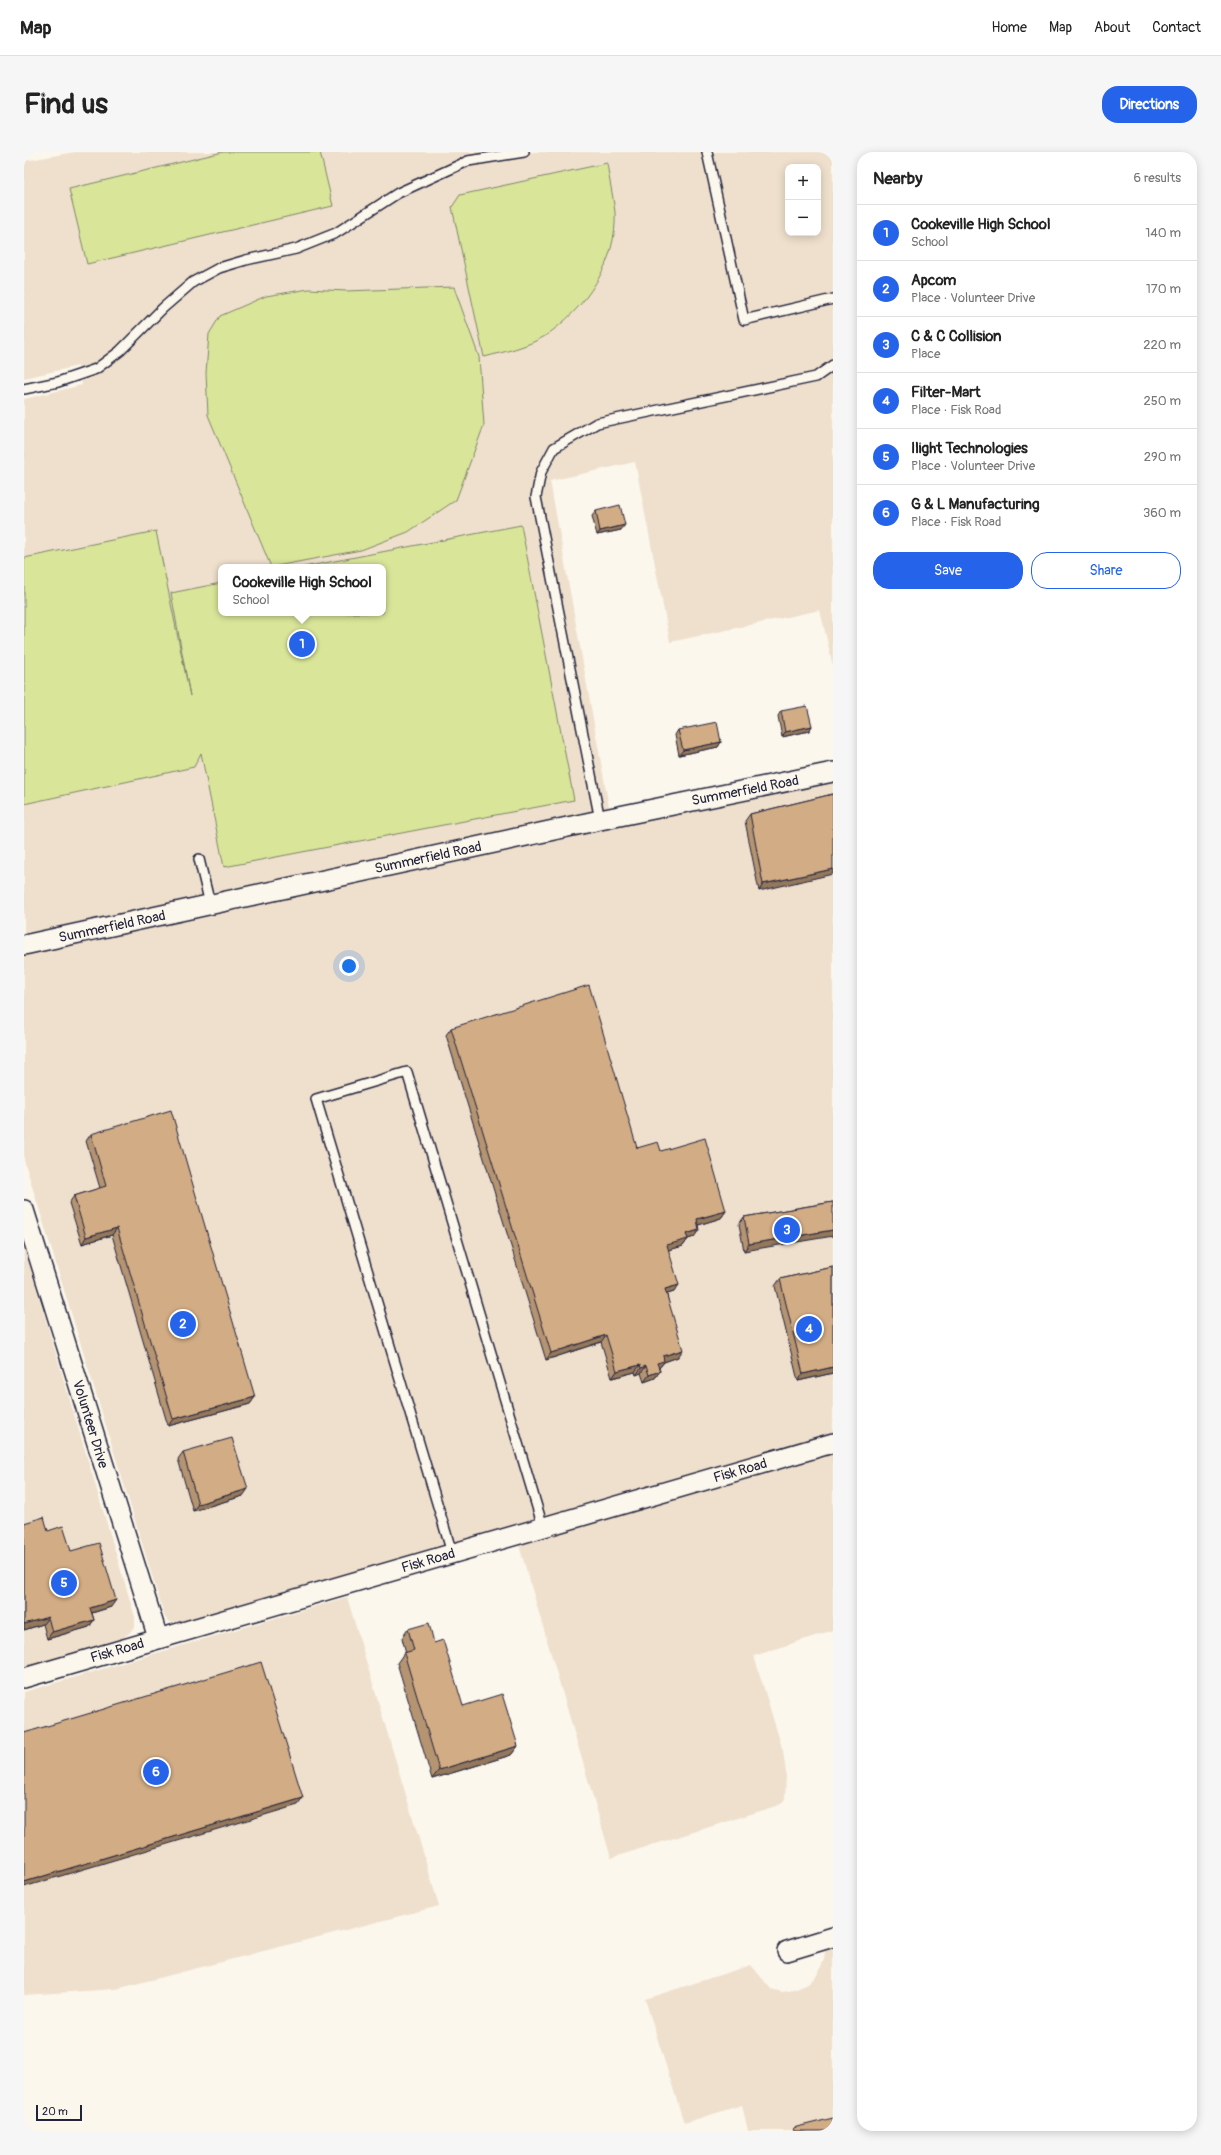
<!DOCTYPE html>
<meta charset="utf-8">
<style>
body{margin:0;font-family:Pangolin,sans-serif;background:#f6f6f6;color:#222}
.controls{position:absolute;right:12px;top:12px;display:grid;overflow:hidden;border-radius:8px;box-shadow:0 2px 10px #0003}
.controls button{width:36px;height:36px;display:grid;place-items:center;padding:0;border:0;border-bottom:1px solid #e0e0e0;background:#fff;color:#222;font:20px sans-serif}
.scale{position:absolute;left:12px;bottom:10px;width:46px;box-sizing:border-box;padding-left:4px;border:2px solid #22223b;border-top:0;font-size:11px;line-height:14px;white-space:nowrap;color:#22223b;-webkit-text-stroke:3px #fbf7ec;paint-order:stroke}
.you{position:absolute;left:325px;top:814px;width:14px;height:14px;margin:-10px;border:3px solid #fff;border-radius:50%;background:#1a73e8;box-shadow:0 0 0 6px #1a73e833}
.badge{display:grid;place-items:center;width:26px;height:26px;border-radius:50%;background:#2563eb;color:#fff;font-size:13px;font-weight:700}
.pin{position:absolute;translate:-50% -50%;border:2px solid #fff;box-shadow:0 1px 4px #0006}
.popup{position:absolute;left:194px;top:412px;width:168px;height:52px;box-sizing:border-box;display:grid;place-content:center;border-radius:8px;background:#fff;filter:drop-shadow(0 1px 3px #0005);font-size:13px;white-space:nowrap;color:#767676}
.popup b{font-size:15px;color:#222}
.popup::after{content:'';position:absolute;left:50%;top:100%;margin-left:-8px;border:8px solid transparent;border-top-color:#fff}
.list{margin:0;padding:0;list-style:none}
h2{display:flex;justify-content:space-between;align-items:center;height:52px;margin:0;padding:0 16px;font-size:17px}
h2 small{font-size:13px;font-weight:400;color:#767676}
.list li{display:grid;grid-template-columns:26px 1fr auto;gap:12px;align-items:center;box-sizing:border-box;height:56px;padding:0 16px;border-top:1px solid #e0e0e0}
.list b{display:block;font-size:15px;white-space:nowrap}
.list p{margin:0;font-size:13px;white-space:nowrap;color:#767676}
.list em{font-size:13px;font-style:normal;color:#767676}
.actions{display:flex;gap:8px;padding:12px 16px}
.actions a{flex:1;padding:9px 0;border:1px solid #2563eb;border-radius:16px;text-align:center;font-size:14px;color:#2563eb}
.actions .main{background:#2563eb;color:#fff}
.map{position:relative;flex:none;width:809px;height:1979px;overflow:hidden;border-radius:16px}
header{display:flex;align-items:center;gap:24px;box-sizing:border-box;height:56px;padding:0 20px;background:#fff;border-bottom:1px solid #e0e0e0}
header strong{font-size:19px}
nav{display:flex;gap:22px;margin-inline-start:auto;font-size:14px}
.intro{display:flex;align-items:center;justify-content:space-between;box-sizing:border-box;height:96px;padding:0 24px}
h1{margin:0;font-size:28px}
.button{padding:10px 18px;border-radius:16px;background:#2563eb;color:#fff;font-size:14px;font-weight:700}
main{display:flex;gap:24px;padding:0 24px}
aside{flex:1;background:#fff;border-radius:16px;box-shadow:0 2px 10px #0003}
.map>svg:first-child{display:block}
</style>
<header>
<strong>Map</strong>
<nav><a>Home</a><a>Map</a><a>About</a><a>Contact</a></nav>
</header>
<div class="intro"><h1>Find us</h1><a class="button">Directions</a></div>
<main>
<div class="map">
<svg width="809" height="1979" viewBox="0 0 809 1979">
<rect width="100%" height="100%" fill="#fbf7ec"/>
<filter id="ink" filterUnits="userSpaceOnUse"><feTurbulence type="fractalNoise" baseFrequency=".025" numOctaves="2"/><feDisplacementMap in="SourceGraphic" scale="8" xChannelSelector="R" yChannelSelector="G"/><feConvolveMatrix kernelMatrix="1 2 1 2 8 2 1 2 1" color-interpolation-filters="sRGB"/></filter>
<g filter="url(#ink)">
<path fill="#efe0cd" fill-rule="evenodd" d="M 51,0 L 809,0 L 809,514 L 796,458 L 646,490 L 611,310 L 526,329 L 585,655 L 0,782 L 0,247 L 58,233 L 54,214 L 0,226 L 0,9 ZM 764,15 L 794,15 L 794,81 L 764,81 ZM 197,415 L 359,415 L 359,461 L 197,461 Z
M 809,626 L 809,1280 L 154,1470 L 146,1470 L 141,1466 L 0,1008 L 0,798 Z
M 0,1095 L 111,1465 L 111,1475 L 104,1482 L 96,1488 L 0,1516 Z
M 809,1302 L 809,1478 L 730,1504 L 759,1599 L 762,1621 L 761,1647 L 755,1653 L 587,1706 L 495,1393 Z
M 323,1445 L 415,1754 L 92,1837 L 0,1843 L 0,1540 Z
M 809,1797 L 809,1979 L 724,1979 L 718,1953 L 660,1971 L 621,1847 L 727,1813 L 747,1837 L 758,1840 L 770,1838 L 784,1832 L 793,1823 L 800,1808 L 801,1799 Z"/>
<path fill="#d9e699" stroke="#7e846a" d="M 199,0 L 296,0 L 309,54 L 63,112 L 45,37 Z
M 583,11 C 585,27 589,43 591,60 C 594,110 561,157 521,184 C 503,195 480,200 460,205 L 428,55 L 436,43 Z
M 430,135 L 455,205 L 460,273 L 432,348 L 384,380 L 337,398 L 247,415 L 184,263 L 182,221 L 185,182 L 196,164 L 242,144 L 285,137 L 322,139 Z
M 497,373 L 550,648 L 200,715 L 177,601 L 170,615 L 0,652 L 0,406 L 132,379 L 166,544 L 147,441 L 197,431 L 197,461 L 359,461 L 359,415 L 280,415 Z"/>
<g fill="none" stroke-linecap="round" stroke-linejoin="round">
<defs>
<path id="service" d="M 683,0 L 720,168 L 809,147
M 0,237 L 34,230 L 72,217 L 96,199 L 139,156 L 169,130 L 195,116 L 222,108 L 272,97 L 312,81 L 374,41 L 444,9 L 500,0
M 576,668 L 512,345 L 517,320 L 530,296 L 573,271 L 792,225 L 809,213
M 175,707 L 186,752
M 428,1401 L 292,947 L 383,920 L 519,1375"/>
<path id="minor" d="M 0,793 L 576,668 L 809,620
M 0,1058 L 134,1486
M 0,1526 L 809,1291
M 763,1799 L 809,1785"/>
</defs>
<use href="#service" stroke="#22223b" stroke-width="12"/>
<use href="#minor" stroke="#22223b" stroke-width="22"/>
<use href="#service" stroke="#fbf7ec" stroke-width="9"/>
<use href="#minor" stroke="#fbf7ec" stroke-width="19"/>
</g>
<path fill="#b59472" stroke="#22223b" d="M 572,359 L 597,378 L 573,383 L 568,364 Z
M 757,559 L 788,574 L 785,579 L 758,585 L 754,564 Z
M 654,578 L 697,590 L 694,595 L 655,603 L 651,583 Z
M 809,642 L 735,739 L 721,669 L 726,662 Z
M 427,876 L 613,996 L 637,999 L 702,1059 L 697,1066 L 674,1073 L 670,1085 L 664,1087 L 659,1094 L 644,1098 L 650,1140 L 643,1142 L 654,1205 L 640,1210 L 635,1216 L 636,1219 L 631,1226 L 620,1230 L 617,1221 L 612,1223 L 611,1220 L 588,1226 L 577,1190 L 522,1208 L 422,883 Z
M 67,982 L 231,1245 L 226,1252 L 144,1274 L 88,1083 L 58,1092 L 45,1051 L 50,1044 L 76,1036 L 62,989 Z
M 809,1050 L 720,1099 L 715,1072 L 720,1065 Z
M 809,1115 L 809,1221 L 774,1229 L 751,1134 L 756,1127 Z
M 159,1300 L 219,1344 L 169,1359 L 154,1307 Z
M 0,1371 L 24,1379 L 47,1399 L 87,1455 L 68,1461 L 70,1468 L 65,1475 L 23,1487 L 19,1472 L 0,1478 Z
M 384,1477 L 410,1491 L 439,1554 L 494,1594 L 487,1603 L 408,1627 L 373,1511 L 380,1501 L 382,1501 L 378,1486 Z"/>
<path fill="#93785c" stroke="#22223b" d="M 601,373 L 597,378 L 573,383 L 576,379 Z
M 788,574 L 785,579 L 758,585 L 761,580 Z
M 697,590 L 694,595 L 655,603 L 659,598 Z
M 809,717 L 809,722 L 735,739 L 739,732 Z
M 702,1059 L 697,1066 L 668,1075 L 673,1067 Z
M 93,1076 L 88,1083 L 58,1092 L 62,1085 Z
M 675,1078 L 670,1085 L 664,1087 L 659,1094 L 638,1100 L 643,1093 L 662,1082 Z
M 809,1078 L 809,1084 L 720,1099 L 725,1092 Z
M 655,1133 L 650,1140 L 636,1144 L 641,1137 Z
M 582,1183 L 577,1190 L 522,1208 L 527,1201 Z
M 659,1198 L 654,1205 L 640,1210 L 635,1216 L 628,1218 L 633,1211 L 639,1204 Z
M 616,1213 L 611,1220 L 588,1226 L 593,1219 Z
M 622,1214 L 617,1221 L 612,1223 L 617,1216 Z
M 809,1215 L 809,1221 L 774,1229 L 779,1222 Z
M 636,1219 L 631,1226 L 620,1230 L 625,1223 Z
M 231,1245 L 226,1252 L 144,1274 L 149,1267 Z
M 224,1337 L 219,1344 L 169,1359 L 174,1352 Z
M 92,1448 L 87,1455 L 61,1463 L 66,1456 Z
M 24,1465 L 19,1472 L 0,1478 L 0,1472 Z
M 70,1468 L 65,1475 L 23,1487 L 28,1480 Z
M 494,1594 L 487,1603 L 408,1627 L 415,1618 Z
M 279,1646 L 274,1653 L 0,1735 L 0,1730 Z"/>
<path fill="#d2ac84" stroke="#22223b" d="M 596,353 L 601,373 L 576,379 L 572,359 Z
M 783,554 L 788,574 L 761,580 L 757,559 Z
M 693,570 L 697,590 L 659,598 L 654,578 Z
M 809,642 L 809,717 L 739,732 L 726,662 Z
M 565,833 L 613,996 L 634,990 L 637,999 L 681,986 L 702,1059 L 673,1067 L 675,1078 L 662,1082 L 664,1087 L 643,1093 L 655,1133 L 641,1137 L 659,1198 L 639,1204 L 640,1209 L 633,1211 L 636,1219 L 625,1223 L 622,1214 L 617,1216 L 616,1213 L 593,1219 L 582,1183 L 527,1201 L 427,876 Z
M 147,958 L 231,1245 L 149,1267 L 93,1076 L 62,1085 L 50,1044 L 82,1034 L 67,982 Z
M 809,1050 L 809,1078 L 725,1092 L 720,1065 Z
M 809,1115 L 809,1215 L 779,1222 L 756,1127 Z
M 208,1286 L 224,1337 L 174,1352 L 159,1300 Z
M 20,1365 L 24,1379 L 39,1374 L 47,1399 L 75,1391 L 92,1448 L 66,1456 L 70,1468 L 28,1480 L 24,1465 L 0,1472 L 0,1371 Z
M 405,1471 L 410,1491 L 419,1488 L 439,1554 L 478,1542 L 494,1594 L 415,1618 L 380,1501 L 390,1498 L 384,1477 Z
M 237,1510 L 279,1646 L 0,1730 L 0,1581 Z
M 809,1966 L 809,1979 L 770,1979 L 769,1976 Z"/>
</g>
<g text-anchor="middle" stroke-width="3" stroke-linejoin="round" paint-order="stroke">
<g font-size="14" fill="#22223b" stroke="#fbf7ec">
<text transform="translate(721 638) rotate(-11)" y="5">Summerfield Road</text>
<text transform="translate(404 705) rotate(-12)" y="5">Summerfield Road</text>
<text transform="translate(88 774) rotate(-12)" y="5">Summerfield Road</text>
<text transform="translate(67 1272) rotate(73)" y="5">Volunteer Drive</text>
<text transform="translate(716 1318) rotate(-16)" y="5">Fisk Road</text>
<text transform="translate(404 1408) rotate(-16)" y="5">Fisk Road</text>
<text transform="translate(93 1498) rotate(-16)" y="5">Fisk Road</text>
</g>
</g>
</svg>
<div class="controls">
<button>+</button>
<button>−</button>
</div>
<div class="scale">20 m</div>
<div class="you"></div>
<div class="pin badge" style="left:278px;top:492px">1</div>
<div class="popup"><b>Cookeville High School</b>School</div>
<div class="pin badge" style="left:159px;top:1172px">2</div>
<div class="pin badge" style="left:763px;top:1078px">3</div>
<div class="pin badge" style="left:785px;top:1177px">4</div>
<div class="pin badge" style="left:40px;top:1431px">5</div>
<div class="pin badge" style="left:132px;top:1620px">6</div>
</div>
<aside>
<h2>Nearby<small>6 results</small></h2>
<ul class="list">
<li><span class="badge">1</span><div><b>Cookeville High School</b><p>School</p></div><em>140 m</em></li>
<li><span class="badge">2</span><div><b>Apcom</b><p>Place · Volunteer Drive</p></div><em>170 m</em></li>
<li><span class="badge">3</span><div><b>C &amp; C Collision</b><p>Place</p></div><em>220 m</em></li>
<li><span class="badge">4</span><div><b>Filter-Mart</b><p>Place · Fisk Road</p></div><em>250 m</em></li>
<li><span class="badge">5</span><div><b>Ilight Technologies</b><p>Place · Volunteer Drive</p></div><em>290 m</em></li>
<li><span class="badge">6</span><div><b>G &amp; L Manufacturing</b><p>Place · Fisk Road</p></div><em>360 m</em></li>
</ul>
<div class="actions"><a class="main">Save</a><a>Share</a></div>
</aside>
</main>
